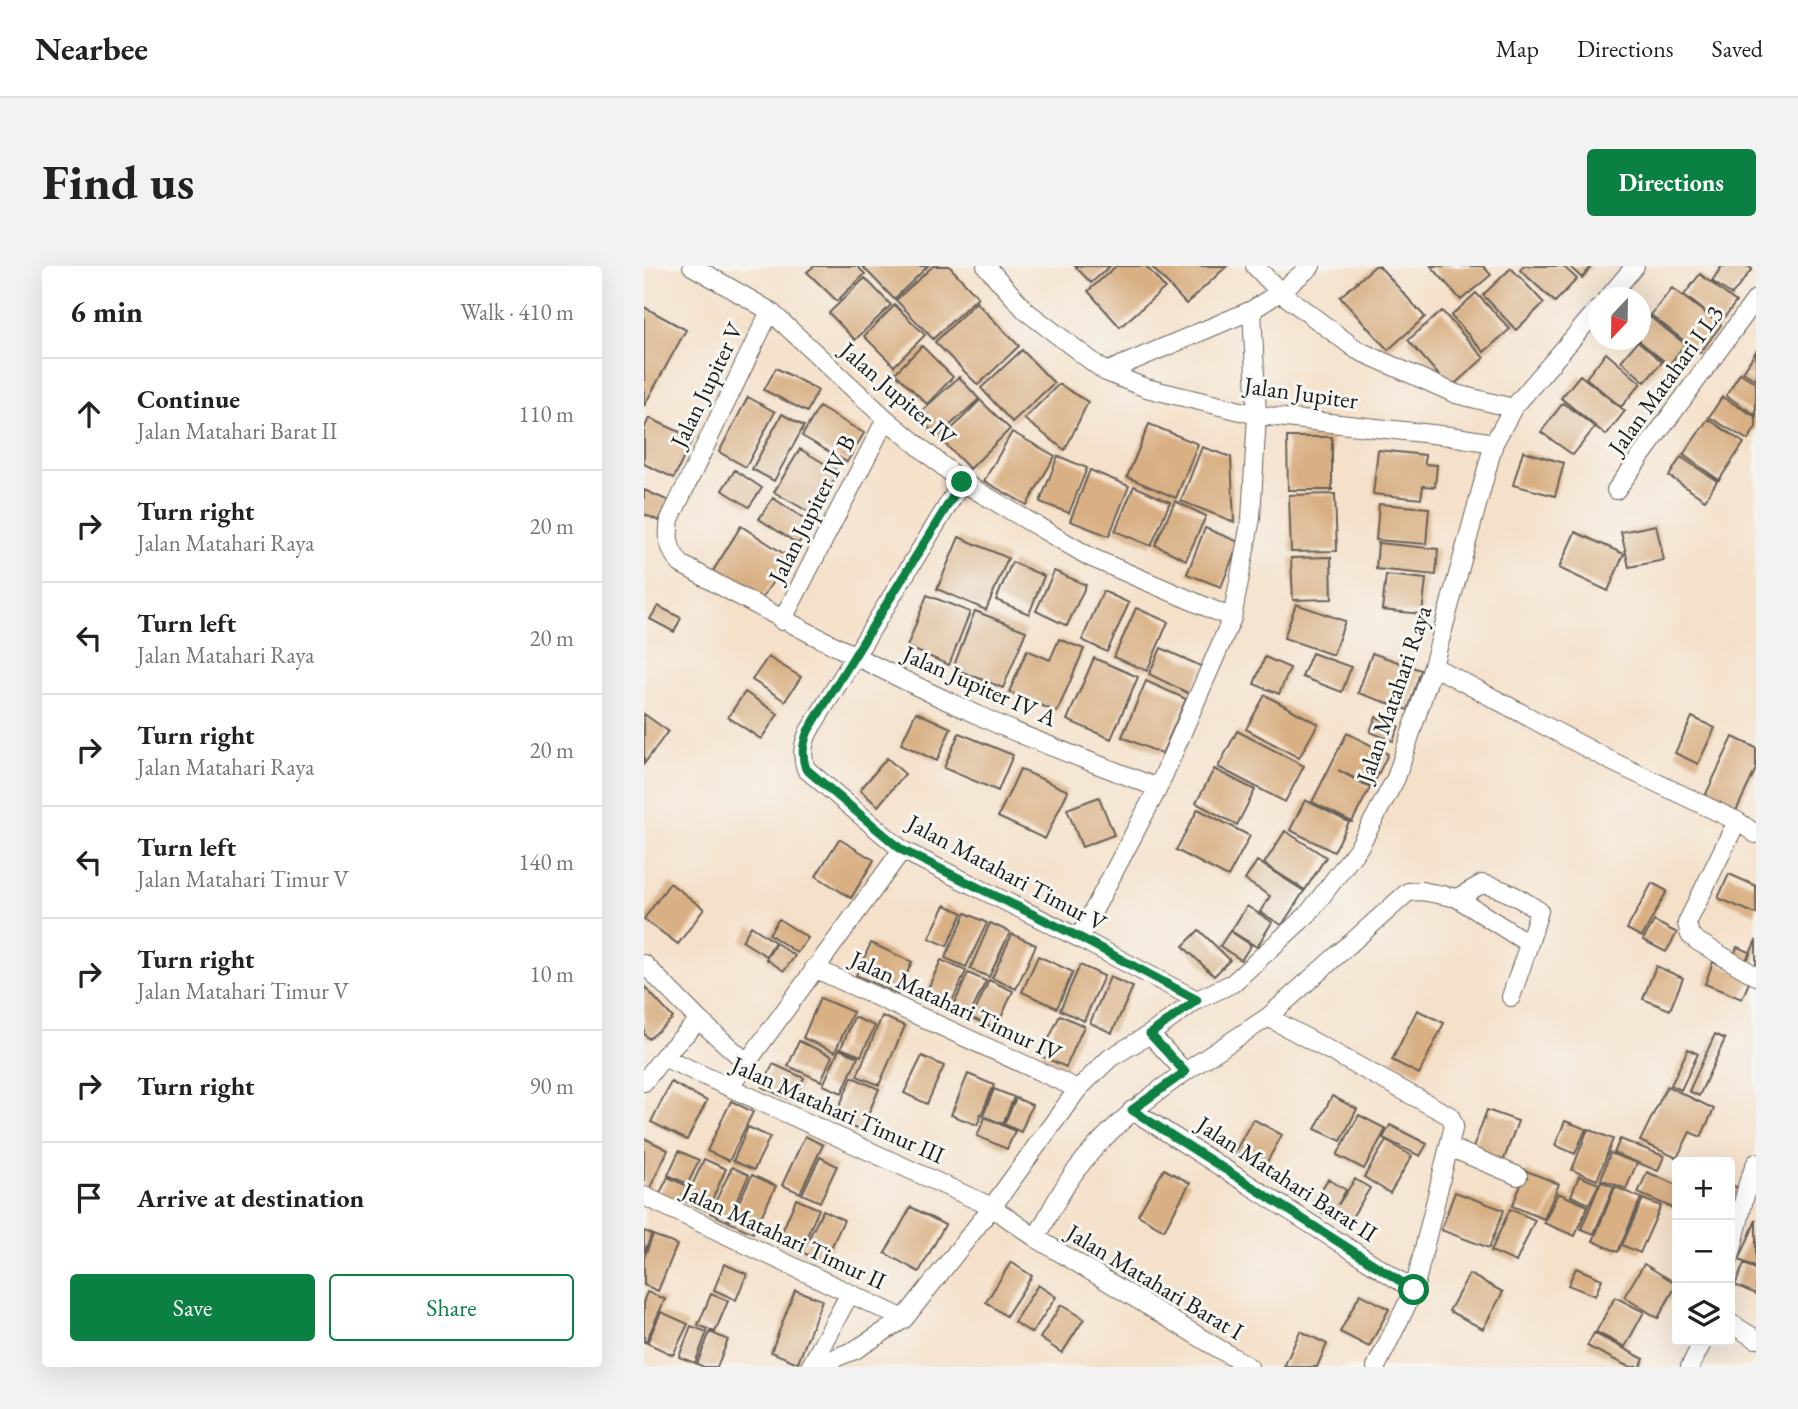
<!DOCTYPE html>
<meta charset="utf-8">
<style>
body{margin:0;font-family:"EB Garamond",serif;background:#f2f2f2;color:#222}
.controls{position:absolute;right:21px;bottom:21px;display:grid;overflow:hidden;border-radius:7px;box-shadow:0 7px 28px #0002}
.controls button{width:63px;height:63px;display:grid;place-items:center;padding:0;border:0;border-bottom:2px solid #e0e0e0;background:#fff;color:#222;font:35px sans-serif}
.compass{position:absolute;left:944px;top:21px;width:63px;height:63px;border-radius:50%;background:#fff;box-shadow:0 7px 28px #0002;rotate:202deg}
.stop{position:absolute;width:21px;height:21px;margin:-16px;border:5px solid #0b8043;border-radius:50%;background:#fff}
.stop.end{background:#0b8043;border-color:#fff;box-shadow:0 2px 7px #0008}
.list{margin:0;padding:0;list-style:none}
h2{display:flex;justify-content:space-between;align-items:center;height:91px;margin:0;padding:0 28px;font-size:30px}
h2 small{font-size:23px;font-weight:400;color:#767676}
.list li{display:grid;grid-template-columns:46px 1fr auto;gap:21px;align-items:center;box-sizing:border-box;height:112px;padding:0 28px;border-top:2px solid #e0e0e0}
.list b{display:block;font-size:26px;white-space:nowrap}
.list p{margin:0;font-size:23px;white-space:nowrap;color:#767676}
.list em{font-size:23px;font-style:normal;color:#767676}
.actions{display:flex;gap:14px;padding:21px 28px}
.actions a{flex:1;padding:16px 0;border:2px solid #0b8043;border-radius:7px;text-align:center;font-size:24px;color:#0b8043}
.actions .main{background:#0b8043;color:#fff}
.icon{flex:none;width:38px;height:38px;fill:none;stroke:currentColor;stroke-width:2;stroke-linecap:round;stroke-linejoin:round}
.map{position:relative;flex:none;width:1112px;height:1101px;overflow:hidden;border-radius:7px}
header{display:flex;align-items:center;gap:42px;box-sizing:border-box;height:98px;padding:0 35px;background:#fff;border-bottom:2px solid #e0e0e0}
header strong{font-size:33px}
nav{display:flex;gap:38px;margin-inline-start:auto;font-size:24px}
.intro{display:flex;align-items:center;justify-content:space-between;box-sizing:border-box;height:168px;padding:0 42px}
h1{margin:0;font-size:49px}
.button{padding:18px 32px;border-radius:7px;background:#0b8043;color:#fff;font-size:24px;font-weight:700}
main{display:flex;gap:42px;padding:0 42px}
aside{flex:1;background:#fff;border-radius:7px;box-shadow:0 7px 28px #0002}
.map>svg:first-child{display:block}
</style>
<header>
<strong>Nearbee</strong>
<nav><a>Map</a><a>Directions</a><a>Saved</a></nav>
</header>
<div class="intro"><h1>Find us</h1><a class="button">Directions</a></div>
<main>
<aside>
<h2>6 min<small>Walk · 410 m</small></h2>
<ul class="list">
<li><svg class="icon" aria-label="ahead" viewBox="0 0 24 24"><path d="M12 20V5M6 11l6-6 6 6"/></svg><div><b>Continue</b><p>Jalan Matahari Barat II</p></div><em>110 m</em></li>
<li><svg class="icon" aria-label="right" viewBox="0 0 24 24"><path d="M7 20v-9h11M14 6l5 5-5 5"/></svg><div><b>Turn right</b><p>Jalan Matahari Raya</p></div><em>20 m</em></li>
<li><svg class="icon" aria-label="left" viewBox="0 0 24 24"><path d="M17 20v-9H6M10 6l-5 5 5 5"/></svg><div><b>Turn left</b><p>Jalan Matahari Raya</p></div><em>20 m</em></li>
<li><svg class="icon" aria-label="right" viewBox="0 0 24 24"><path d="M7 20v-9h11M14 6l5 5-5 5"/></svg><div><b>Turn right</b><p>Jalan Matahari Raya</p></div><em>20 m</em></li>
<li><svg class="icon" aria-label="left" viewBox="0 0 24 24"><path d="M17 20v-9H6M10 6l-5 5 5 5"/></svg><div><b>Turn left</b><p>Jalan Matahari Timur V</p></div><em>140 m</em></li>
<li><svg class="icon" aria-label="right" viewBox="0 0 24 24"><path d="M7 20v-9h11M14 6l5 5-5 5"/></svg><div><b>Turn right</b><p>Jalan Matahari Timur V</p></div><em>10 m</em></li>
<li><svg class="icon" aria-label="right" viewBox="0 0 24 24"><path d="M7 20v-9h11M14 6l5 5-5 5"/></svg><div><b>Turn right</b></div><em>90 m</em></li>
<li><svg class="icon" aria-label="arrive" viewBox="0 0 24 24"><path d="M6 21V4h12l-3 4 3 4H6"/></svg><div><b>Arrive at destination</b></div></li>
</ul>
<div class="actions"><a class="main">Save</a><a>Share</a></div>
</aside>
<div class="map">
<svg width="1112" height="1101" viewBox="0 0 1112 1101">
<rect width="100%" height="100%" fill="#f6f6f2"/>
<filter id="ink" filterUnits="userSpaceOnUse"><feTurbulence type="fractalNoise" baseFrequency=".0143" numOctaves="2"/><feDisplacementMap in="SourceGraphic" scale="14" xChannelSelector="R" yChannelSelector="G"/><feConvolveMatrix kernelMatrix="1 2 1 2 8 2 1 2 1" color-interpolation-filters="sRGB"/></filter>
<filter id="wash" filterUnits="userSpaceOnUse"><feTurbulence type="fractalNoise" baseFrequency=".00686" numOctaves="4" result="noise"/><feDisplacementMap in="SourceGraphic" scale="28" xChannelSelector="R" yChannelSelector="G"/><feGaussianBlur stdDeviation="1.57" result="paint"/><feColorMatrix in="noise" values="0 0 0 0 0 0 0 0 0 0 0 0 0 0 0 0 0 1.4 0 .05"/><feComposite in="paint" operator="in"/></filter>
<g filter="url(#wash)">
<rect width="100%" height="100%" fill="#f5e1ca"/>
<g id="blocks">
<path fill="#d9b084" d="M 170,0 L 213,0 L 221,8 L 193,35 L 163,6 Z
M 218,0 L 284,0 L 250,33 Z
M 289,0 L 305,0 L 334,31 L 289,73 L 252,34 Z
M 431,0 L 466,0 L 447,17 Z
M 472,0 L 502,0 L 521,22 L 476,61 L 444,25 Z
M 507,0 L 583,0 L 542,38 Z
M 731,0 L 735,0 L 781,51 L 744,84 L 696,31 Z
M 787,0 L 839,0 L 847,9 L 817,34 Z
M 879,0 L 919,0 L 933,13 L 911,36 L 876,4 Z
M 925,0 L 948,0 L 938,12 Z
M 1078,0 L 1104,0 L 1108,3 L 1088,29 L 1068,15 Z
M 867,2 L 900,37 L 872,64 L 839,29 Z
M 1056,8 L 1092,36 L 1076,57 L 1040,29 Z
M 221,12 L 247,39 L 211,74 L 185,47 Z
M 1028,22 L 1077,59 L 1056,87 L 1007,49 Z
M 832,27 L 866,63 L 840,86 L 807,50 Z
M 332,36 L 375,80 L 334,119 L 291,76 Z
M 251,39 L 281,69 L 250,100 L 220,70 Z
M 0,41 L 42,64 L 0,140 Z
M 798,45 L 840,92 L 806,122 L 764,74 Z
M 1006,51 L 1041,78 L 1025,99 L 994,74 L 996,74 L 996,62 Z
M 994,75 L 1018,96 L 1001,116 L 977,95 Z
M 278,80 L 309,111 L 283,138 L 251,107 Z
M 378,84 L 410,117 L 368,156 L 337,122 Z
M 1112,85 L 1112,114 L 1099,106 Z
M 962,87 L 997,117 L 977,141 L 942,112 Z
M 132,102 L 174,124 L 163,146 L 120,124 Z
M 1096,107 L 1112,117 L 1112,149 L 1082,130 Z
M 936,109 L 981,145 L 962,169 L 917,132 Z
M 315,111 L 335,133 L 293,171 L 273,149 Z
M 415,118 L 444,136 L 421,184 L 380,153 Z
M 104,131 L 131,146 L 102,201 L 75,186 Z
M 1078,131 L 1112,151 L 1112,161 L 1104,174 L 1065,151 Z
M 336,134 L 366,163 L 326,203 L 297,174 Z
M 919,137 L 951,161 L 929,189 L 897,166 Z
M 175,141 L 220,167 L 203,196 L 158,170 Z
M 138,148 L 160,160 L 130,215 L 108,203 Z
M 5,152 L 49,172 L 30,212 L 0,198 L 0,163 Z
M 1064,153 L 1100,177 L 1075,214 L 1039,189 Z
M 505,158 L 554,178 L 532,232 L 483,211 Z
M 368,166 L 411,190 L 383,239 L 340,215 Z
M 643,171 L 688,171 L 688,224 L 644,224 Z
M 558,181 L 587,191 L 590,256 L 537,235 Z
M 156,183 L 195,206 L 170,249 L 130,226 Z
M 734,184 L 781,189 L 781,198 L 793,199 L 791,221 L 779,220 L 777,233 L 729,228 Z
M 879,185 L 920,197 L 911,230 L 869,219 Z
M 414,190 L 443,202 L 425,247 L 396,236 Z
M 1037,191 L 1073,215 L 1061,234 L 1025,210 Z
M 91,204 L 118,222 L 105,241 L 78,224 Z
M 446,204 L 485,220 L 465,270 L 426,255 Z
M 490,220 L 526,236 L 507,280 L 471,265 Z
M 0,224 L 25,235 L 15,255 L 0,248 Z
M 691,228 L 693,285 L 647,286 L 645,229 Z
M 129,232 L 167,257 L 154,278 L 115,253 Z
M 531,235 L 562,250 L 542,294 L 511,279 Z
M 735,238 L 785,242 L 782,278 L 732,274 Z
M 1012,259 L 1020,294 L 985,301 L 977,266 Z
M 97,260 L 145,291 L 116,335 L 69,305 Z
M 561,262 L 595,276 L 577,321 L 543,308 Z
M 931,266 L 980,288 L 964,325 L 915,302 Z
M 315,271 L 364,292 L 342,344 L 293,323 Z
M 734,277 L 794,283 L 792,309 L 732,303 Z
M 687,291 L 688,333 L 649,334 L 647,292 Z
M 368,296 L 400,310 L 385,348 L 352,334 Z
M 410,305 L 442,319 L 423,360 L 392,345 Z
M 742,309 L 782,313 L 778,348 L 738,344 Z
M 459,325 L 485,337 L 463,386 L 438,374 Z
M 283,329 L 326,346 L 305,399 L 263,381 Z
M 652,338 L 701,355 L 689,389 L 640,372 Z
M 14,340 L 37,352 L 30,366 L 6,353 Z
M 492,342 L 524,356 L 503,405 L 470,391 Z
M 331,345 L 382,365 L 359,422 L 309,402 Z
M 415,373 L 440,383 L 413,446 L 365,426 L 383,384 L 406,394 Z
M 517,382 L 559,401 L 546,428 L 505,408 Z
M 668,387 L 707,401 L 698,426 L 658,411 Z
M 728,387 L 777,404 L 764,444 L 714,427 Z
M 124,391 L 157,411 L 141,435 L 108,414 Z
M 621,391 L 646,402 L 635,428 L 610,418 Z
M 450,392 L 494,411 L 467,473 L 423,454 Z
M 502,415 L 542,433 L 518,488 L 478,471 Z
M 101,426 L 134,448 L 117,473 L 84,451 Z
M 621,429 L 674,458 L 655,492 L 602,463 Z
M 272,446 L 307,462 L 293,495 L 257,478 Z
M 0,448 L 24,465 L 0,498 Z
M 732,451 L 755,460 L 749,475 L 726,466 Z
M 1048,451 L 1071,462 L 1054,498 L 1031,487 Z
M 593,465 L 660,500 L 641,536 L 574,501 Z
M 315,467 L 369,489 L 354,525 L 300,502 Z
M 703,467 L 744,488 L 728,521 L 694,504 L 726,522 L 708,556 L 668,536 Z
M 1089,471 L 1112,482 L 1112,503 L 1092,545 L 1061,530 Z
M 243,492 L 261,508 L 234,540 L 216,524 Z
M 376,503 L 424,525 L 401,573 L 354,551 Z
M 570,503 L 611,524 L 593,559 L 552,537 Z
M 455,531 L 470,569 L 438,581 L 423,543 Z
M 661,534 L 705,556 L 690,586 L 646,564 Z
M 554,543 L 606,570 L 584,611 L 532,584 Z
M 641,565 L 682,591 L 661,624 L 620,598 Z
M 195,573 L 230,594 L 207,632 L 172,610 Z
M 613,595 L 660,625 L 638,659 L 616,646 L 626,630 L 601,614 Z
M 1085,608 L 1112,620 L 1112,648 L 1074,632 Z
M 26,617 L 60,643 L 34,678 L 0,653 Z
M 1008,617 L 1023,625 L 998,671 L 983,663 Z
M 301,639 L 319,647 L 303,680 L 285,672 Z
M 603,640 L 628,656 L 613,681 L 587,665 Z
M 322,647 L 343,657 L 322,701 L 301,692 Z
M 135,653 L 164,672 L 153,687 L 125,668 Z
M 1010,655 L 1033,667 L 1022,686 L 999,674 Z
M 346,657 L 366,666 L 345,711 L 326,703 Z
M 107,660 L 131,676 L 122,690 L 98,675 Z
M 555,664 L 586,694 L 570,710 L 539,680 Z
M 586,665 L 607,679 L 597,694 L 576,680 Z
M 368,668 L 392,679 L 372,723 L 348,712 Z
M 1112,674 L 1112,703 L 1101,699 Z
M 132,677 L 151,690 L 140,705 L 122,693 Z
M 227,677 L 268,696 L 254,728 L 212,709 Z
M 1093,681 L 1106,686 L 1102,694 L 1090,690 Z
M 394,690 L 429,706 L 413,742 L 378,726 Z
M 297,694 L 322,705 L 305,742 L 280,731 Z
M 1069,696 L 1107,712 L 1098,733 L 1061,718 Z
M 436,699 L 460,710 L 440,755 L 416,744 Z
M 1012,700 L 1039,712 L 1026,744 L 999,733 Z
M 324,707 L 342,715 L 325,751 L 308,743 Z
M 466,711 L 489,721 L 468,767 L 446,757 Z
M 345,714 L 369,725 L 352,763 L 328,752 Z
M 0,720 L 29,752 L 5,773 L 0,768 Z
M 176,732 L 209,746 L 191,786 L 159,772 Z
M 773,744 L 800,757 L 775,808 L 748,794 Z
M 416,749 L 440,760 L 422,801 L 397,790 Z
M 238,750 L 261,760 L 235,819 L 213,810 Z
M 210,751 L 231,760 L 217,790 L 197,782 Z
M 1071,768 L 1081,773 L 1055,830 L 1045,825 Z
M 155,775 L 188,790 L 177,815 L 144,800 Z
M 195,783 L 214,791 L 198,827 L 179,819 Z
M 1044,783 L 1054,788 L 1037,824 L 1027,819 Z
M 278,790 L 300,800 L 283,838 L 260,827 Z
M 129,798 L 160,812 L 149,835 L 118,821 Z
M 324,808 L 350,819 L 337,849 L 335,848 L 337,850 L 333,859 L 307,849 Z
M 208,811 L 235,823 L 217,865 L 190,853 Z
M 27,816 L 63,835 L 43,874 L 7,856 Z
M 1023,820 L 1070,843 L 1057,871 L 1046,866 L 1033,892 L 996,875 Z
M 350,823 L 370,831 L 359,858 L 339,850 Z
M 688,830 L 713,843 L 697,875 L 671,863 Z
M 372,832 L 388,839 L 377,866 L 360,858 Z
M 87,835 L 109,846 L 85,895 L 63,885 Z
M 843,844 L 874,855 L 859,896 L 828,885 Z
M 715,849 L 742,863 L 720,903 L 693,889 Z
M 341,851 L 371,865 L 363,883 L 333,870 Z
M 609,853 L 638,869 L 618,905 L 589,889 Z
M 921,855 L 942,863 L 931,888 L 911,879 Z
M 746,859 L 783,878 L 776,890 L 739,872 Z
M 104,861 L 126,871 L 110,904 L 89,895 Z
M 944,863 L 969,873 L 953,914 L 928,904 Z
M 161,870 L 179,879 L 156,927 L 138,919 Z
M 0,872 L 24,884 L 5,924 L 0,922 Z
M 976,873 L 1020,890 L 1014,905 L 970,887 Z
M 742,875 L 768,890 L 746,927 L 720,911 Z
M 35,885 L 55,894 L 44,918 L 24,909 Z
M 966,887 L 993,897 L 982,923 L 957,913 Z
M 176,891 L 193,900 L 176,936 L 158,928 Z
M 60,893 L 82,903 L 63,945 L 41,935 Z
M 88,901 L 105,909 L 83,955 L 66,947 Z
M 520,903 L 546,917 L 520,964 L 494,949 Z
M 883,905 L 915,918 L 900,953 L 868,940 Z
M 1003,906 L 1033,919 L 1033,937 L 1031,943 L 994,927 Z
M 108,909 L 132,920 L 109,967 L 85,956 Z
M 935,910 L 955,918 L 945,938 L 927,930 Z
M 24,911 L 43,920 L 34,940 L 14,931 Z
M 684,913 L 702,924 L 694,939 L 711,913 L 726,922 L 702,961 L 667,940 Z
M 957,915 L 970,921 L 950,968 L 937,963 Z
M 1086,918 L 1100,925 L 1091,943 L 1086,940 Z
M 971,921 L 997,932 L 974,986 L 949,975 Z
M 811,926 L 860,944 L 845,982 L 797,964 Z
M 914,927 L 944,940 L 931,970 L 900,957 Z
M 152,933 L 175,943 L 156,986 L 134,975 Z
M 999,933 L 1017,940 L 996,987 L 978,979 Z
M 267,941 L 301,959 L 275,1006 L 241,987 Z
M 866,943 L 891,954 L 872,996 L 847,985 Z
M 179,944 L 200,954 L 180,997 L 158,986 Z
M 1112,954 L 1112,1001 L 1095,994 Z
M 0,965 L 8,968 L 0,987 Z
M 9,969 L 33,979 L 14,1025 L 0,1019 L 0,992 Z
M 367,996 L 388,1010 L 362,1050 L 342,1036 Z
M 80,998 L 103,1008 L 92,1034 L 70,1024 Z
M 1000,998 L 1033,1018 L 1014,1052 L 980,1031 Z
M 1100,998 L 1112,1003 L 1112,1028 L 1091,1019 Z
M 932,1002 L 958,1013 L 951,1030 L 924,1019 Z
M 825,1008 L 859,1026 L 839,1063 L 805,1045 Z
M 394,1019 L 412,1031 L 388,1067 L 370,1056 Z
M 151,1024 L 178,1034 L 154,1097 L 127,1086 Z
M 3,1026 L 21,1033 L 2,1076 L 0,1076 L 0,1034 Z
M 67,1028 L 84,1035 L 71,1066 L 54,1059 Z
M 716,1028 L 745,1043 L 725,1081 L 696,1066 Z
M 971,1031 L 1000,1046 L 981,1081 L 952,1066 Z
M 417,1039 L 440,1053 L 418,1087 L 396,1072 Z
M 17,1046 L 44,1058 L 29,1089 L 3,1077 Z
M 47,1060 L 63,1066 L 51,1097 L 35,1091 Z
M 656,1065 L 683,1078 L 673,1101 L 640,1101 Z
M 66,1066 L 84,1074 L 73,1101 L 60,1101 L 53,1098 Z
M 950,1067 L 1000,1093 L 996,1101 L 985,1101 L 943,1080 Z"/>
</g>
</g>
<g filter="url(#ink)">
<use href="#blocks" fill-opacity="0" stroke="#686159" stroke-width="2"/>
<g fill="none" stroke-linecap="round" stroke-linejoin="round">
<defs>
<path id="minor" d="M 48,0 L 126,45 L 242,153 L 318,216 L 446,291 L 588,352
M 342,0 L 382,45 L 462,106 L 502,122 L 613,149 L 806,170 L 850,177
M 611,0 L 636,26 L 713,84 L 812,128 L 869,142
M 964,32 L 991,0
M 126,45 L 26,253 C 23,272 24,283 37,298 C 139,355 244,408 351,457 C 404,481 460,500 514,522
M 462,106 L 608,44 L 636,26 L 667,0
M 318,216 L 165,465 C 159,478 157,489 162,503 L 258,584 L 435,672 L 553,734
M 972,224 L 1112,33
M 138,355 L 242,153
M 789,400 L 969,496 L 1093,555 L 1112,568
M 1093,555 L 1043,657 L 1046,669 L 1053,675 L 1112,710
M 813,632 L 838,618 C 861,623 876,632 895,645 L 885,678
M 435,672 L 514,522 L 588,352 L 607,252 L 613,149 L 608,44
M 0,698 L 55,754 L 102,796
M 170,702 L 434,823
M 624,751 L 806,850 L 810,859 L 770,1024 L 732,1101
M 19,791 L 348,941 L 434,823 L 466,792 L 506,768 L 553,734 L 589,717 L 664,648 L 715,581 L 752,512 L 789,400 L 850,177 L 869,142 L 954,43
M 541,806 L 624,751 L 764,626 L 778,625 L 813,632 L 885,678 L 867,731
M 0,816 L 19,791 L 55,754
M 85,821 L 258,584
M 488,844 L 770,1024
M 805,881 L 874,910
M 0,930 L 260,1053
M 392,972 L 605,1101
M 1086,991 L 1104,917 L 1112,897
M 1086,1057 L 1112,1073
M 166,1101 L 205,1029
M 168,1101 L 211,1084 L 260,1053 L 348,941 L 392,972 C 404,951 415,927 430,907 C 461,865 498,836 541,806 L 506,768
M 1046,1101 L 1059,1075"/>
</defs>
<use href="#minor" stroke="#686159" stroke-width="20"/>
<use href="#minor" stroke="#fff" stroke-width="18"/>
</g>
</g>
<g fill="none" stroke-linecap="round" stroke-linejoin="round" filter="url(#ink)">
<path stroke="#0b8043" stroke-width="9" d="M 318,216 L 164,465 C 159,478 157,489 162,503 L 258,584 L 435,671 L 553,734 L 506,768 L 541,806 L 488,844 L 770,1024"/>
</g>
<g text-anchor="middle" stroke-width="6" stroke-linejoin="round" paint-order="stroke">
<g font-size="24" fill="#1c1c1c" stroke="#f6f6f2">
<text transform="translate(1022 114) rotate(-54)" y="8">Jalan Matahari I L3</text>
<text transform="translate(63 119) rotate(-64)" y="8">Jalan Jupiter V</text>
<text transform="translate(657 127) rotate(8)" y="8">Jalan Jupiter</text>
<text transform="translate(254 128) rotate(41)" y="8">Jalan Jupiter IV</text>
<text transform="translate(168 243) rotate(-63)" y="8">Jalan Jupiter IV B</text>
<text transform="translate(336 420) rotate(24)" y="8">Jalan Jupiter IV A</text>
<text transform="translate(750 428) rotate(-71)" y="8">Jalan Matahari Raya</text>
<text transform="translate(363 607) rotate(28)" y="8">Jalan Matahari Timur V</text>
<text transform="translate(312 740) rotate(25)" y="8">Jalan Matahari Timur IV</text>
<text transform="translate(194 844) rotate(24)" y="8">Jalan Matahari Timur III</text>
<text transform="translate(643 913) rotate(33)" y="8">Jalan Matahari Barat II</text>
<text transform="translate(140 970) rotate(25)" y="8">Jalan Matahari Timur II</text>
<text transform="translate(511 1016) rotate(31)" y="8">Jalan Matahari Barat I</text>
</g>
</g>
</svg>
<div class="controls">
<button>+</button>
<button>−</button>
<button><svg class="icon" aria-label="layers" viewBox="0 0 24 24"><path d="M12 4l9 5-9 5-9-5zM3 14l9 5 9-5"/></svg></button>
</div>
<svg class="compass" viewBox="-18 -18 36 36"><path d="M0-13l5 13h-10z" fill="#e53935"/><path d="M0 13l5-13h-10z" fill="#767676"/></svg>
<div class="stop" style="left:770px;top:1024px"></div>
<div class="stop end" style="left:318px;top:216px"></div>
</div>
</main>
